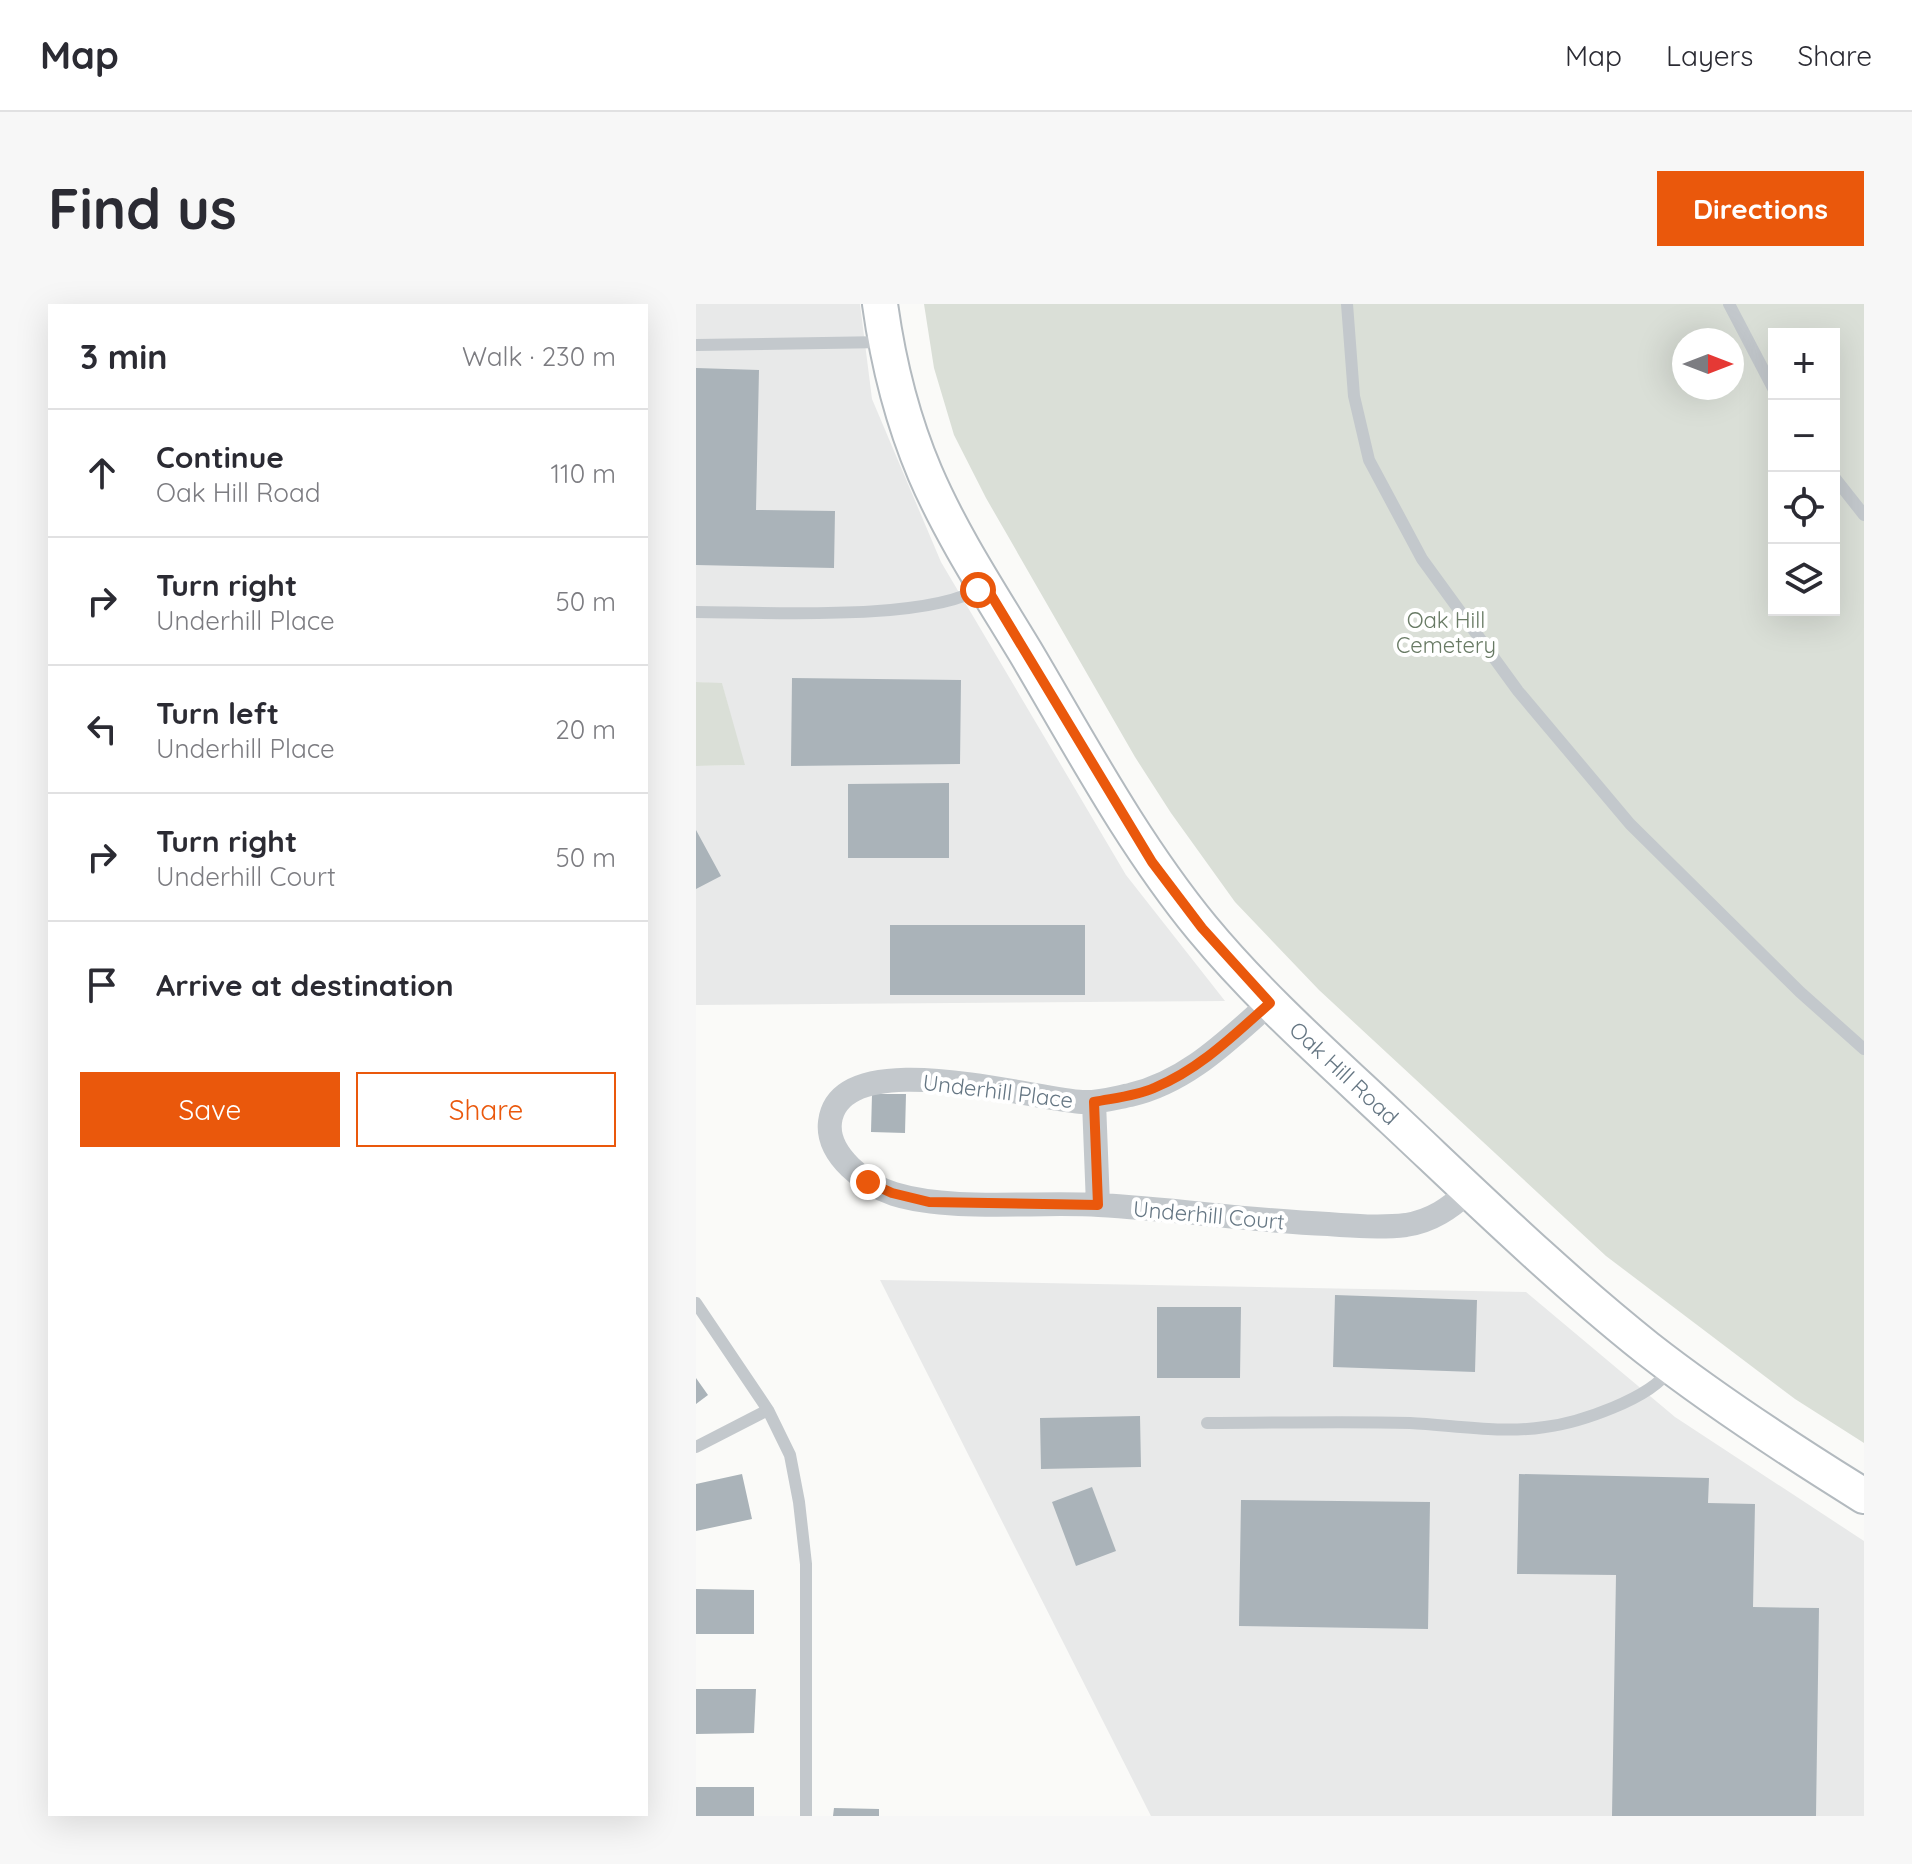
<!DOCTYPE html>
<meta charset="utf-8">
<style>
body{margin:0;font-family:Quicksand,sans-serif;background:#f7f7f7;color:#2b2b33}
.controls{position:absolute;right:24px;top:24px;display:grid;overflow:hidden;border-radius:0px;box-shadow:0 8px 32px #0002}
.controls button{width:72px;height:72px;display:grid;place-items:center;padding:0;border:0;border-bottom:2px solid #e1e1e2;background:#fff;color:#2b2b33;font:40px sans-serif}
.compass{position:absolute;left:976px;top:24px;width:72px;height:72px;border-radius:50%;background:#fff;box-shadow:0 8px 32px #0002;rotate:90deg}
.stop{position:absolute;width:24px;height:24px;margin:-18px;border:6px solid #ea580c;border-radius:50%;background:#fff}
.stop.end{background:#ea580c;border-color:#fff;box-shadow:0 2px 8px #0008}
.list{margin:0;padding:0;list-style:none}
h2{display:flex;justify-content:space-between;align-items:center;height:104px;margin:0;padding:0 32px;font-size:34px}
h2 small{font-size:26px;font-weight:400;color:#7c7c81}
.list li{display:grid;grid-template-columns:52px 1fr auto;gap:24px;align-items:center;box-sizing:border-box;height:128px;padding:0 32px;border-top:2px solid #e1e1e2}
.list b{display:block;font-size:30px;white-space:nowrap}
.list p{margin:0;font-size:26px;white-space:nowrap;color:#7c7c81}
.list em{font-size:26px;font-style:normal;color:#7c7c81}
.actions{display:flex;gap:16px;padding:24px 32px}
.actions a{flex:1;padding:18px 0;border:2px solid #ea580c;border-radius:0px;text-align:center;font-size:28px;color:#ea580c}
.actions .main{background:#ea580c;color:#fff}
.icon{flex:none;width:44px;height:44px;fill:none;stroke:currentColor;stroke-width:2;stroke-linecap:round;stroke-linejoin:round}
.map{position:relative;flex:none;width:1168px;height:1512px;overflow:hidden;border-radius:0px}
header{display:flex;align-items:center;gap:48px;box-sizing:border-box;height:112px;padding:0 40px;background:#fff;border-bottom:2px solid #e1e1e2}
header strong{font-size:38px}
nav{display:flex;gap:44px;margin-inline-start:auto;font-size:28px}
.intro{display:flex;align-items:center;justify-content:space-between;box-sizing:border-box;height:192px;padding:0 48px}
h1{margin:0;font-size:56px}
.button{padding:20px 36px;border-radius:0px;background:#ea580c;color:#fff;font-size:28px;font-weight:700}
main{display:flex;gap:48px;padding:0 48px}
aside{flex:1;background:#fff;border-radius:0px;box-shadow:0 8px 32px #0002}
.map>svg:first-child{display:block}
</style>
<header>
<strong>Map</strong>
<nav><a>Map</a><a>Layers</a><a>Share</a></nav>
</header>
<div class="intro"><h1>Find us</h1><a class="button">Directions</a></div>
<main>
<aside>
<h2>3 min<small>Walk · 230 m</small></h2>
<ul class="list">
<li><svg class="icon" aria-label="ahead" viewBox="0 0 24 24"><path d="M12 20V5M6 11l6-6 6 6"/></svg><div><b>Continue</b><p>Oak Hill Road</p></div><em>110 m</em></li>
<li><svg class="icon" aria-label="right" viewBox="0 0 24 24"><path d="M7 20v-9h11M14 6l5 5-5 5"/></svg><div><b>Turn right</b><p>Underhill Place</p></div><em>50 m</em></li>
<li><svg class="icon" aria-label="left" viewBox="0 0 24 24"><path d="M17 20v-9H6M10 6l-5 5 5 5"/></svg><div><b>Turn left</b><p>Underhill Place</p></div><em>20 m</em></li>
<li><svg class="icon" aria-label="right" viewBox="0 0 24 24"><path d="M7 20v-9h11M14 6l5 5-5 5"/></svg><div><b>Turn right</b><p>Underhill Court</p></div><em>50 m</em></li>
<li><svg class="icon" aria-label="arrive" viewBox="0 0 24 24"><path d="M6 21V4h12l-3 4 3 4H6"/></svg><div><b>Arrive at destination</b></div></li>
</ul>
<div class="actions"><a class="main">Save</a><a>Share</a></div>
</aside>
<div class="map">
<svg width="1168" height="1512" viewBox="0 0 1168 1512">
<rect width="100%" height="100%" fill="#fafaf8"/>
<path fill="#e8e9e9" d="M 0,0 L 164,0 L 176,95 L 245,258 L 430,571 L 529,697 L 0,701 L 0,462 L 48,461 L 26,380 L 0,378 Z
M 184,976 L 830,988 L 979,1113 L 1168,1237 L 1168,1512 L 455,1512 Z"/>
<path fill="#dadfd7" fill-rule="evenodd" d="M 228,0 L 1168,0 L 1168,1139 L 1099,1095 L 910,952 L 623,686 L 539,598 L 475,509 L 439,453 L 290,194 L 258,131 L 238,64 ZM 1078,30 L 1138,30 L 1138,306 L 1078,306 ZM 988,36 L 1036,36 L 1036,84 L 988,84 Z
M 0,378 L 26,379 L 49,461 L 0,462 Z"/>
<path fill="#aab3b9" d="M 0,64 L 63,66 L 60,206 L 139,207 L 138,264 L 0,261 Z
M 96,374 L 265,376 L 264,460 L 95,462 Z
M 253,479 L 253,554 L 152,554 L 152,480 Z
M 0,526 L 25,572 L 0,585 Z
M 194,621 L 389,621 L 389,691 L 194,691 Z
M 176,790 L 210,790 L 209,829 L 175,828 Z
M 639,991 L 781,996 L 779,1068 L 637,1063 Z
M 461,1003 L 545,1003 L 544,1074 L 461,1074 Z
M 0,1074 L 12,1091 L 0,1100 Z
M 444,1112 L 445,1163 L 345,1165 L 344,1114 Z
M 46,1170 L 56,1215 L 0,1227 L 0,1180 Z
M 823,1170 L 1013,1174 L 1012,1199 L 1059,1200 L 1057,1303 L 1123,1304 L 1120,1512 L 916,1512 L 920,1271 L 821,1270 Z
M 396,1183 L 420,1247 L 380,1262 L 356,1198 Z
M 545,1196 L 734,1198 L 732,1325 L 543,1322 Z
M 0,1285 L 58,1286 L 58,1330 L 0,1330 Z
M 0,1385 L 60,1385 L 58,1429 L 0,1430 Z
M 0,1483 L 58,1483 L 58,1512 L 0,1512 Z
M 138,1504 L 183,1505 L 183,1512 L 137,1512 Z"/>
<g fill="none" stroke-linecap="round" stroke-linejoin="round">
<defs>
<path id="secondary" d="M 184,0 C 192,58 206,115 229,169 C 256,232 295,291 330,349 C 385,442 437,540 506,624 C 563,693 631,753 697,815 C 780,893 862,973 951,1044 C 1020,1098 1094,1146 1168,1192"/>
</defs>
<use href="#secondary" stroke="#b3babf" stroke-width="38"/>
<path stroke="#c3c8cc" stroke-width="12" d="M 651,0 L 658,92 L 673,156 L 726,255 L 822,387 L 934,520 L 1104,688 L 1168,745
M 1033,0 L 1078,86
M 0,41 L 189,38
M 1138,173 L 1168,211
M 0,308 C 67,308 234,318 286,283
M 0,999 L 72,1106 L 0,1143
M 72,1106 L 94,1151 L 103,1198 L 110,1260 L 110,1512
M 511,1119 C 579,1119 646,1117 714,1119 C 757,1121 805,1130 849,1123 C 882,1119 955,1095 974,1065"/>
<path stroke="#c3c8cc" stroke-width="24" d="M 574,699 C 532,736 491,778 434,791 C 419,794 402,799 386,798 C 338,796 144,738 134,818 C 130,851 170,881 198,890 C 257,908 340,897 403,901 C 479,905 555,917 632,920 C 658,922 685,924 710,921 C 736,917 754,904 773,887
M 398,798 L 402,901"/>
<use href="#secondary" stroke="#fff" stroke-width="34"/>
</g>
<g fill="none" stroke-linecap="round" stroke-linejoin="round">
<path stroke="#ea580c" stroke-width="10" d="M 172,878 L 196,889 L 233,898 L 402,901 L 398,798 C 418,794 440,792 458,784 C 504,765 538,731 574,699 L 506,624 L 456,558 L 289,281 L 282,286"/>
</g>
<g text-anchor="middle" stroke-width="8" stroke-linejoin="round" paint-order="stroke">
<g font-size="22" fill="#687a64" stroke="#fff">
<text x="750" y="324">Oak Hill<tspan x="750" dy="25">Cemetery</tspan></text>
</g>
<g font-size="22" fill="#657683" stroke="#fff">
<text transform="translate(648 769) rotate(43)" y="8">Oak Hill Road</text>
<text transform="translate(302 787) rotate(7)" y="8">Underhill Place</text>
<text transform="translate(513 911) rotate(5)" y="8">Underhill Court</text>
</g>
</g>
</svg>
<div class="controls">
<button>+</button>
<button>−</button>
<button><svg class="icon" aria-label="locate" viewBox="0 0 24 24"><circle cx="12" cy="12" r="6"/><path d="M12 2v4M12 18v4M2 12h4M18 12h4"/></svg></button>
<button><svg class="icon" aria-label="layers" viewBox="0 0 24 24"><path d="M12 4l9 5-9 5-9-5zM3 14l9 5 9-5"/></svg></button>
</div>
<svg class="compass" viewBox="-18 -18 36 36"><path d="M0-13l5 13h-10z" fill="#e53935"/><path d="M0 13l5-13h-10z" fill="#7c7c81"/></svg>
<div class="stop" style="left:282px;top:286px"></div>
<div class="stop end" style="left:172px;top:878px"></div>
</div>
</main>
